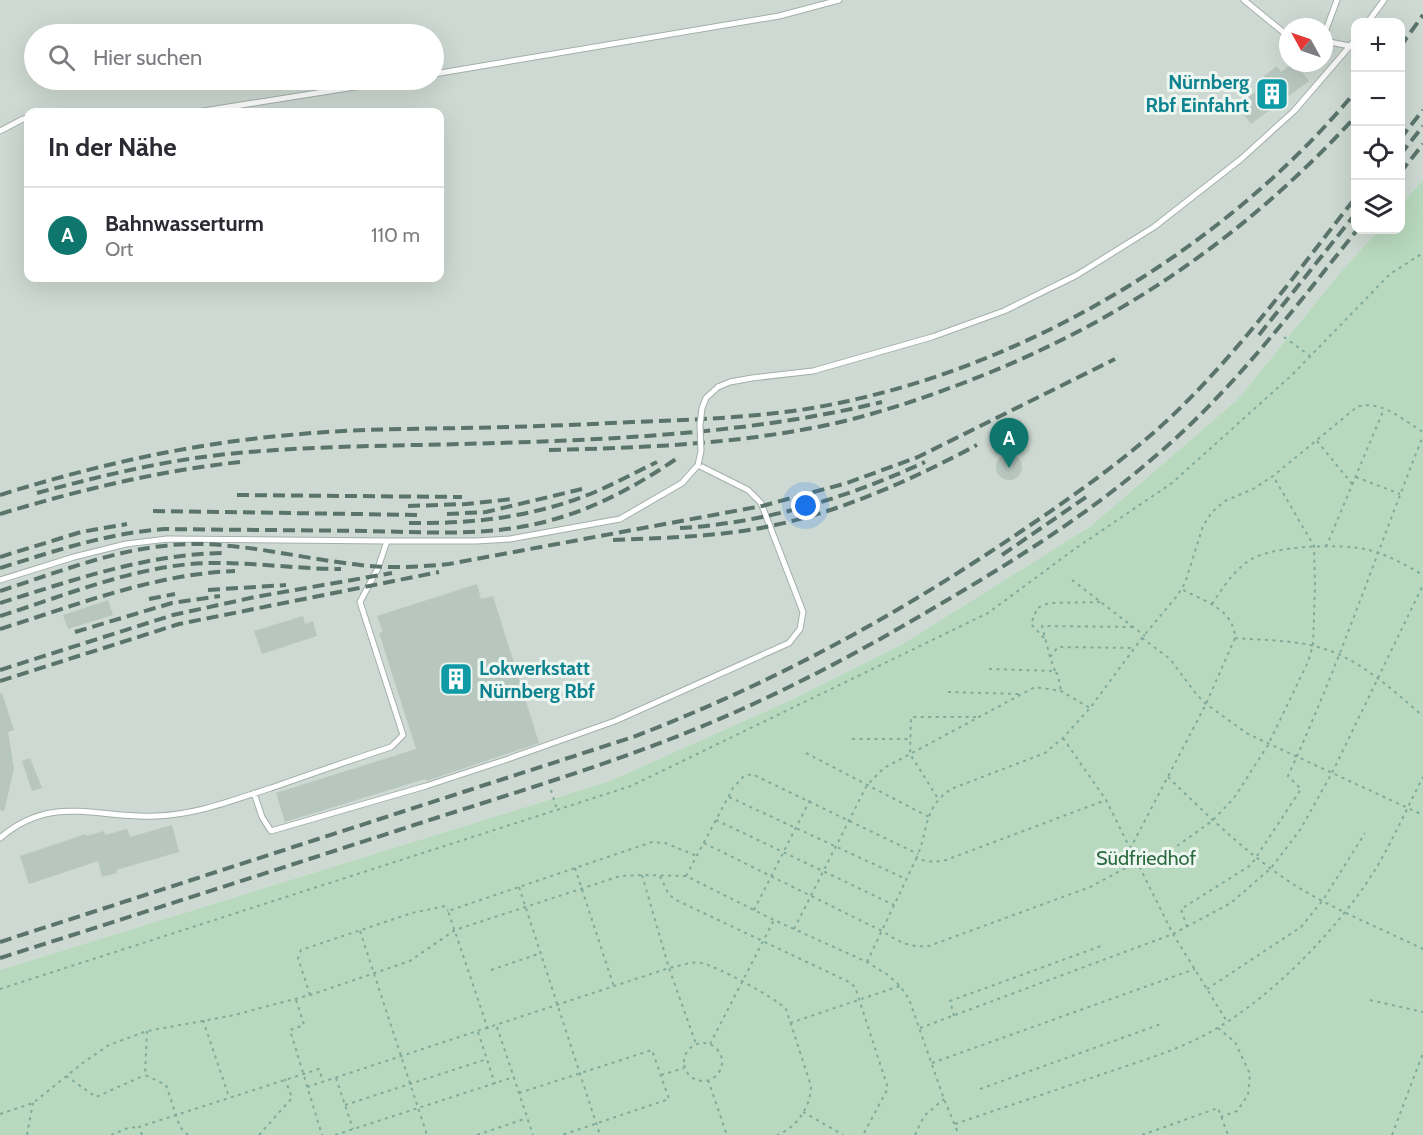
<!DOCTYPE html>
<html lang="de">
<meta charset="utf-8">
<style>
body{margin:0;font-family:Cabin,sans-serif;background:#f7f7f7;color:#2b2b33}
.controls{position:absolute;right:18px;top:18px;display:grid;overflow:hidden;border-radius:12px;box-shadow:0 6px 24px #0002}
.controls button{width:54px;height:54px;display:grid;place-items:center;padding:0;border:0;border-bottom:2px solid #e1e1e2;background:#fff;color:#2b2b33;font:30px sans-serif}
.compass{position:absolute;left:1279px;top:18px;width:54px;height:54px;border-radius:50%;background:#fff;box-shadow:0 6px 24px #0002;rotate:310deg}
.you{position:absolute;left:806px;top:506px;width:21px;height:21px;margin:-15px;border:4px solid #fff;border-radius:50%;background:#1a73e8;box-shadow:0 0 0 9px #1a73e833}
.badge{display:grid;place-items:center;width:39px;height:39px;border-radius:50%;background:#0f766e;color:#fff;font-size:20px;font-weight:700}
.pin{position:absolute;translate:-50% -50px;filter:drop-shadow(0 2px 3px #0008)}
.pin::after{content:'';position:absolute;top:32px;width:21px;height:18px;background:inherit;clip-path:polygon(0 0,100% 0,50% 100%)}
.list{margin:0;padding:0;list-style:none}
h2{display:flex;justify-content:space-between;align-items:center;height:78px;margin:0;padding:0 24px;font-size:26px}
h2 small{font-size:20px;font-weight:400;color:#7c7c81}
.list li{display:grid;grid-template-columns:39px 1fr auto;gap:18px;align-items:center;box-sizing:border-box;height:96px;padding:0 24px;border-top:2px solid #e1e1e2}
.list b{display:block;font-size:22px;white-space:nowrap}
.list p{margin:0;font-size:20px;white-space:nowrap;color:#7c7c81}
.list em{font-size:20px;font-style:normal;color:#7c7c81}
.icon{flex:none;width:33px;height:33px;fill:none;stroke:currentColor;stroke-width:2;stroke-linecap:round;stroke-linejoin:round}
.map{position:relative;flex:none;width:1423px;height:1135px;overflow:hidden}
.search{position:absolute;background:#fff;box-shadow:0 6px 24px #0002;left:24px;top:24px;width:420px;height:66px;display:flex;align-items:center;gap:15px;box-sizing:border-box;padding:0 21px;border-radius:33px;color:#7c7c81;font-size:22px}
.panel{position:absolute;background:#fff;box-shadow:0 6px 24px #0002;left:24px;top:108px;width:420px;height:174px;border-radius:12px}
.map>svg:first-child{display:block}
</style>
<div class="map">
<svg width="1423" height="1135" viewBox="0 0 1423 1135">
<rect width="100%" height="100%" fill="#dee9e3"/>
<path fill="#cdd9d2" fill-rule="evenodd" d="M 0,0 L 1423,0 L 1423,180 L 1401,205 L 1400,22 L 1356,22 L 1356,230 L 1379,230 L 1340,273 L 1238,399 L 1091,526 L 901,645 L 791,700 L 610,781 L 0,970 ZM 1288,27 L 1324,27 L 1324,63 L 1288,63 ZM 34,34 L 434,34 L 434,80 L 34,80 ZM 28,112 L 440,112 L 440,278 L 28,278 Z"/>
<path fill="#b8d9be" d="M 1423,180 L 1423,1135 L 0,1135 L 0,970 L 610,781 L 791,700 L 901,645 L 1091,526 L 1238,399 L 1340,273 L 1379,230 L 1400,230 L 1401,205 Z"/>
<path fill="#b7c6bf" d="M 1293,63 L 1295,63 L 1309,81 L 1251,124 L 1237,106 L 1268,82 L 1264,76 L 1277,66 L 1281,72 Z
M996 467a13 13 0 1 1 26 0a13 13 0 1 1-26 0Z
M 477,584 L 481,599 L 493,596 L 539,743 L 426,781 L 425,779 L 285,822 L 276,793 L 416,749 L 379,633 L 383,632 L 377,616 Z
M 108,600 L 113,615 L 68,629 L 63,615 Z
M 303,616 L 305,624 L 313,621 L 317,636 L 262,654 L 254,631 Z
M 0,693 L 2,693 L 14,730 L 8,732 L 14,769 L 4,811 L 0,810 Z
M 30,758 L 42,788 L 32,791 L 22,761 Z
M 172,825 L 179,852 L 116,870 L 117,873 L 102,877 L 98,861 L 29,884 L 20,856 L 86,834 L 87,836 L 104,831 L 105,835 L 127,829 L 130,837 Z"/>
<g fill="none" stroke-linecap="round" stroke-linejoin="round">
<defs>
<path id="lane" d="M 1244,0 L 1288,36
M 1368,22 L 1384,0
M 1324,35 L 1337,0
M 1324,41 L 1350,46
M 434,74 L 779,16 L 839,0
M 197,112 L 399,80
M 0,131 L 23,119 L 28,118
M 718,387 L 730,382 L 752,378 L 813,371 L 932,337 L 1004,311 L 1077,275 L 1154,227 L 1241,159 L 1294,111 L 1356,39
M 0,580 L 74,557 L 126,544 L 167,539 L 387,541
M 0,838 C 53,793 96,819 156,816 C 196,815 233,800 271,788 C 311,774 351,760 391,747 L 403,735 L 360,602 L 378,568 L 387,541 L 476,541 L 510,539 L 620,519 L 682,483 L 698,465 L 748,490 L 761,503 L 803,612 L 800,629 L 789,643 L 615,721 L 508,759 L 426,786 L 271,831 L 262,817 L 254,793"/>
</defs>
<use href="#lane" stroke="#a2b0a9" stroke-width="7"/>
<path stroke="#80ab9a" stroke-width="2" stroke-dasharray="3 4.5" stroke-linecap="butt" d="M 1284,337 L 1310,356
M 1317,441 L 1353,485
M 1356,477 L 1400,494
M 1326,547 L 1384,409
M 1072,580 L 1145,636
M 1212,604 C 1222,589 1232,573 1247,562 C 1268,545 1342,543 1369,550 C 1388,555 1406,565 1423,575
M 1044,638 L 1031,624 L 1037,608 L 1049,603 L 1101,602
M 1142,638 L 1170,659 L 1197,695 L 1206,704 L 1248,734 L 1423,815
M 1235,638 C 1260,640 1290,640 1314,646 C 1357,656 1390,688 1423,716
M 1050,657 L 1042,626 L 1133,627
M 989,669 L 1055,671 L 1058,675 L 1061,691
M 1055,671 L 1050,657 L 1058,647 L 1135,648
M 948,692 L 1019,694
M 1063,738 L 1106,800 L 1173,934 L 1226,1020
M 852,739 L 911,739
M 806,753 L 929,817
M 1168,777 C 1208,816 1249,856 1296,886 C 1335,910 1382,929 1423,949
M 551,790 L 557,810
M 729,797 L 906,879
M 937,797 L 910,754 L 911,717 L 976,717
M 716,820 L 894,905
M 704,843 L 882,931 C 898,941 909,948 929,946 L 1090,887 L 1137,862 L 1154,859 L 1177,846 L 1212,821 L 1234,798 L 1268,745 L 1308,662 L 1313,645 L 1315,585 L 1314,546 L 1273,476
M 1130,849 L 1206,704 L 1235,638 C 1234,609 1204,601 1181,589
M 916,859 C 929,831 922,809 951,789 L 1045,753 L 1063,738 L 1090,708 L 1142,638 L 1177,596 L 1185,583 L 1203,526 L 1212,512 L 1225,501 L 1253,489 L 1273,476 L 1357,407 C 1381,399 1403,420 1423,432
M 575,868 L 614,987
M 642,875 L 669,968 L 696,1044
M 660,876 L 668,893 L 674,899 L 849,982 L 855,987 L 887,1085 L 887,1090 L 863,1135
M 686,876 L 733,788 L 743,777 L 752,774 L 918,854
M 519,887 L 600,1135
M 754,910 L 810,800
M 1187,927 L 1181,909 L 1251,865 L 1301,789 L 1288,776 C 1339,665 1378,549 1423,436
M 794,929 L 867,785 L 884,768 L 1035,687 L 1061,691 L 1090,708
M 360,931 L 427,1135
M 867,962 L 916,859 L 933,862 L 946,860 L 1106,800
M 491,970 L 541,953
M 0,989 L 631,786 L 988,613 L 1076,548 L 1172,483 L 1293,374 L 1390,274 L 1423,253
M 1207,989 L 1301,927 L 1323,900 L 1365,833
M 310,995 L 298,958 L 301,950 L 412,913 L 445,906 L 448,911
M 296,1000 L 304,1025 L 290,1030 L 322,1135
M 1370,1000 L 1423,1012
M 954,1016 L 950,1001 L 1101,946
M 203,1020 L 229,1097
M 790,1023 L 900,986
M 497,1027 L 533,1135
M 920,1028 L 1173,934 L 1231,903 L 1271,868 L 1300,830 L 1332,773 L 1423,585
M 1218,1028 L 1235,1042 L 1250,1074 L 1248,1095 L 1237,1111 L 1221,1117
M 488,1029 L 448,911 L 652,842 L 665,843 L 697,856
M 147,1031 L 145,1075 L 166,1085 L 180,1127 L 188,1135
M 478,1032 L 495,1084
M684 1062a19 19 0 1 1 38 0a19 19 0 1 1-38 0Z
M 710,1044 L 774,920
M 932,1063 L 1195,969
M 661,1075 L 684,1068
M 66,1076 L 96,1097 L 145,1075
M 336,1078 L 353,1129
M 708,1080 L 727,1135
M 307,1087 L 669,968 C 680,966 691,961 702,963 C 718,967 774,997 786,1009 L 811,1086 C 811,1107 796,1128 777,1135
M 980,1089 L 1161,1024
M 519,1093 L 652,1050 L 669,1099 L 562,1135
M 345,1105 L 487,1059
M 803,1112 L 843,1135
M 0,1114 L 33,1103 L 84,1062 L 109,1045 L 147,1031 L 230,1016 L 310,995 L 410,961 L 455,930 L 620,876 L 642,875 L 686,876 L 774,920 L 867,962 L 888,975 L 900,986 L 909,999 L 944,1099 L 959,1135
M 955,1124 C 1002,1108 1050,1092 1097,1076 C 1131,1064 1167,1054 1199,1038 C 1264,1006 1337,931 1375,870 C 1393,840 1407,808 1423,777
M 27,1135 L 33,1103
M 111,1135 L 128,1128 L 139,1127
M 142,1135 L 139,1127 L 319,1069 L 323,1082
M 259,1135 L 292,1098 L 285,1079
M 335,1135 L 514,1077
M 477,1135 L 527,1118
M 915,1135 L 924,1116 L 944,1099
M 1142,1135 L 1218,1108 L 1228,1135
M 1392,1135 L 1423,1053"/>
<use href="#lane" stroke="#fff" stroke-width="5"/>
<path stroke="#5b746b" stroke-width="4" stroke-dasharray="12 6" stroke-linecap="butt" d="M 1400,47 L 1423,15
M 1400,139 L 1423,110
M 1400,155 L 1423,126
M 1400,173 L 1423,144
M 1259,335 L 1356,213
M 549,450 C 633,448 718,445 801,430 C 855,421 907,404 958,385 C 1115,326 1242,240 1356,116
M 37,493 C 97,477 157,462 219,455 C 300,446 382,446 463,444 C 604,440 745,435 882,402
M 0,495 C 99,464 198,442 301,434 C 355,429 409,429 463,428 C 519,427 575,425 632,422 C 688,420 744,418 800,410 C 1009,378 1221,254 1356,91
M 237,495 L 462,497
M 408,506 L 466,504 L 513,499
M 153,511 L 423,515
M 0,514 C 79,490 158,471 240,462
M 447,514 L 486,512 L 582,489
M 409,523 C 473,524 535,517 595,492 C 616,483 636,472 657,462
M 680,528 C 765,523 847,498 925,462
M 613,540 C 661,538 708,537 755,529 C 835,515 907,482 977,445
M 1002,555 L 1089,495
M 0,557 L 81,532 L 127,524
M 0,568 C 55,551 107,533 165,529 C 232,530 299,530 366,531 C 427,532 489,537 548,521 C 597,508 638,485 679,457
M 208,590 L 286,585
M 0,591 C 65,570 130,543 199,544 C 251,545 301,558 353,564 C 385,569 417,567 449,564 L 762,506 L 847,483 L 918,457 L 1115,359
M 149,599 L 175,594
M 0,603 C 74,580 146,554 224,553
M 0,616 C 67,595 137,565 208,563 C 252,562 296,569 341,569
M 0,629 C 77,605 154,574 235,571
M 75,632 L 172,603 L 220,596
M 0,670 L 173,615 L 255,597 L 392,573
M 0,681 L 179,624 L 439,572
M 0,942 L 633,737 C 772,684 900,614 1023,530 C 1075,495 1126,459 1172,416 C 1241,350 1297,272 1356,197
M 0,958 C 133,916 266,873 399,830 C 499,797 601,768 698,728 C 781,694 860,652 937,606 C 1012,562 1086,516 1152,459 C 1231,393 1293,310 1357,230"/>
<defs>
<path id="lane-bridge" d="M 698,465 L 701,451 L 700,425 L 702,408 L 706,398 L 718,387"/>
</defs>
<use href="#lane-bridge" stroke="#a2b0a9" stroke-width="7" stroke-linecap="butt"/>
<use href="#lane-bridge" stroke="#fff" stroke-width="5"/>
</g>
<defs>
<symbol id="building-square" viewBox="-11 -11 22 22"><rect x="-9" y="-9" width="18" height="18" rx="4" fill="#0f9aa8" stroke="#eef6f1"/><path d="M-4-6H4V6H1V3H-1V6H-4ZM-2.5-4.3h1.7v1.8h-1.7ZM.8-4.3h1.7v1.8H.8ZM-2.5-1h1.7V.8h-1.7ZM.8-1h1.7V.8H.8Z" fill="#fff"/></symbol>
</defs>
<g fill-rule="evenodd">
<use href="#building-square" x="1253" y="75" width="38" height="38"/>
<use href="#building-square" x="437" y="660" width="38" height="38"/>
</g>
<g text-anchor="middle" stroke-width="6" stroke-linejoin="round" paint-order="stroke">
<g font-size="20" font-weight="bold" fill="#0d838f" stroke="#eef6f1" text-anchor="end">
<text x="1249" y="89">Nürnberg<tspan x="1249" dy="23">Rbf Einfahrt</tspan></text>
<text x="479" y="675" text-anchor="start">Lokwerkstatt<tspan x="479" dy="23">Nürnberg Rbf</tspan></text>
</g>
<g font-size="20" fill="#2d6c40" stroke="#eef6f1">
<text x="1146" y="865">Südfriedhof</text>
</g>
</g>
</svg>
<div class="controls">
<button>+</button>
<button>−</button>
<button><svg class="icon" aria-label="locate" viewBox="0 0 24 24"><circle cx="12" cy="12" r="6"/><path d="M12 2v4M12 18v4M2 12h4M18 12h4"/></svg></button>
<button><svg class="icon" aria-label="layers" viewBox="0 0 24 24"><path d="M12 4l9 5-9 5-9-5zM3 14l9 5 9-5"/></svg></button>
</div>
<svg class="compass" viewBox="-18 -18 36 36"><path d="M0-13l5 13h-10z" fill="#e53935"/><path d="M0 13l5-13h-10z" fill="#7c7c81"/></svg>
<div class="you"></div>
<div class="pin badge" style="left:1009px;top:468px">A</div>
<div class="search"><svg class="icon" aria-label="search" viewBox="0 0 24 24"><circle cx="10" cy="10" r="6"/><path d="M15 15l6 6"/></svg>Hier suchen</div>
<section class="panel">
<h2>In der Nähe<small></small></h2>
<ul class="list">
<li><span class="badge">A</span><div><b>Bahnwasserturm</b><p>Ort</p></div><em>110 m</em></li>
</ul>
</section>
</div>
